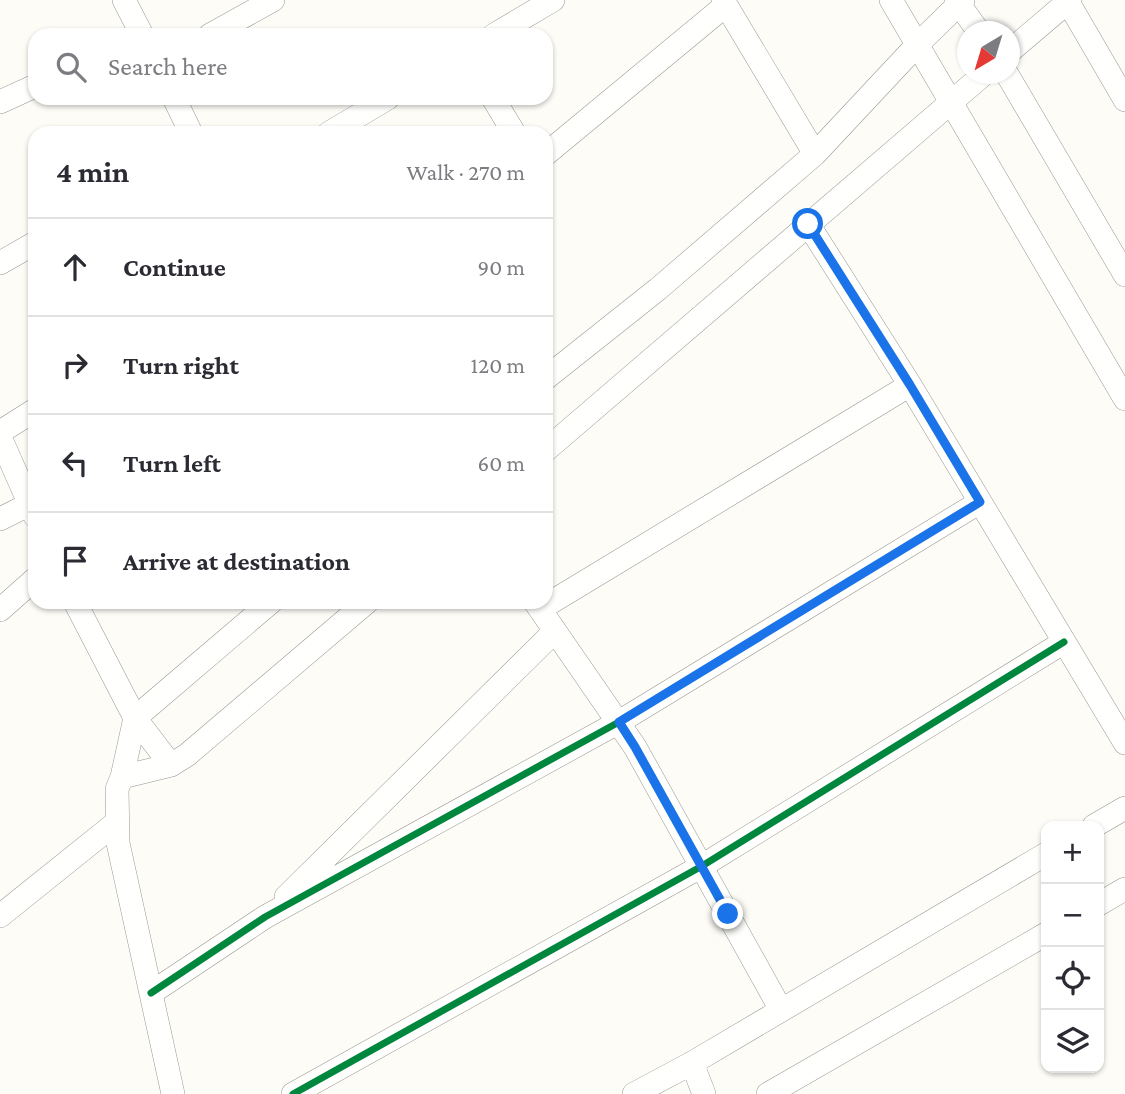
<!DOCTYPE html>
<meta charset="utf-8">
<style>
body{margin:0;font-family:"Crimson Pro",serif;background:#f7f7f7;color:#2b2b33}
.controls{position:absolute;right:21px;bottom:21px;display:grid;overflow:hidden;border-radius:14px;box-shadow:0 2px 5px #0004}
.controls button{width:63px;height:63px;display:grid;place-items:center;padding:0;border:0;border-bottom:2px solid #e1e1e2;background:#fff;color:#2b2b33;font:35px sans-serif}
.compass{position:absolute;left:957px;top:21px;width:63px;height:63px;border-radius:50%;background:#fff;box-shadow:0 2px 5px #0004;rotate:218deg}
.stop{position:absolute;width:21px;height:21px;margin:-16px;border:5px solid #1a73e8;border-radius:50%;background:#fff}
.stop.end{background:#1a73e8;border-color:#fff;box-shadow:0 2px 7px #0008}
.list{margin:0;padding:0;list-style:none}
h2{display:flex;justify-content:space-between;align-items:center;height:91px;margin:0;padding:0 28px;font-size:30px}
h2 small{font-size:23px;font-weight:400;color:#7c7c81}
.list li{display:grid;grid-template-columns:46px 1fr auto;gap:21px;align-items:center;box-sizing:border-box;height:98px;padding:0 28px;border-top:2px solid #e1e1e2}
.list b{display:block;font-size:26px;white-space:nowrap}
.list em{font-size:23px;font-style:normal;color:#7c7c81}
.icon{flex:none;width:38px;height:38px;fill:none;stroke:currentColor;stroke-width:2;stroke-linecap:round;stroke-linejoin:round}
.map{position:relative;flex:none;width:1125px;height:1094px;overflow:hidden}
.search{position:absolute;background:#fff;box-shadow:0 2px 5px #0004;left:28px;top:28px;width:525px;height:77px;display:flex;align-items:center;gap:18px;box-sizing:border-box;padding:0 24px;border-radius:21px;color:#7c7c81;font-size:26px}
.panel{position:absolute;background:#fff;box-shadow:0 2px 5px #0004;left:28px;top:126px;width:525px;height:483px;border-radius:21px}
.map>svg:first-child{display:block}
</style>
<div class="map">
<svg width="1125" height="1094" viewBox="0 0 1125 1094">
<rect width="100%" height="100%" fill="#fdfcf7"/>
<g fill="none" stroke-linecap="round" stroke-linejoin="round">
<defs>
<path id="minor" d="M 124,0 L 142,35
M 723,0 L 815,154
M 891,0 L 1125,399
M 956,0 L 979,32
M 1068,2 L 1125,100
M 210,35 L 273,0
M 494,35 L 553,0
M 1010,51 L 1070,0
M 1007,74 L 1125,275
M 174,98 L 191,133
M 493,98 L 514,133
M 0,102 L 35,86
M 329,133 L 388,98
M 546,154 L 726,5
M 808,224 L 910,385 L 1125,743
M 0,263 L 35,243
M 546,378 L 658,289 L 815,154 L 917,45 L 963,0
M 0,432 L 35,410
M 0,437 L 35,516
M 546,450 L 984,74
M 0,519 L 30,504
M 75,602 L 135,718 L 171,765
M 535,602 L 635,747 L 781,1010
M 540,609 L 910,385
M 0,610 L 35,579
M 122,777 L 171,765 L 187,755 L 367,602
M 1094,826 L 1125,808
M 286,897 L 555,631
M 1099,904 L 1125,889
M 0,916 L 117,822
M 151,993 L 265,917 L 619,722 L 980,502
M 692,1063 L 704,1094
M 173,1094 L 118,843 L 117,789 L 122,777 L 135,718 L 271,602
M 293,1094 L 702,866 L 1064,642
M 634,1094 L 692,1063 L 1046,854
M 768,1094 L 1046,934"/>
</defs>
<use href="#minor" stroke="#979795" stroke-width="24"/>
<use href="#minor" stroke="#fffffe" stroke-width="23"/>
<defs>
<path id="cycleway" d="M 151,993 L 265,917 L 619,722 L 980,502
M 293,1094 L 702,866 L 1064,642"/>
</defs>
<use href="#cycleway" stroke="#fff" stroke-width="11"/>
<use href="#cycleway" stroke="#00873e" stroke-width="7"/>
</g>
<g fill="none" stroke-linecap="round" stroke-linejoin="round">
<path stroke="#1a73e8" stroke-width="9" d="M 728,914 L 635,747 L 619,722 L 980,502 L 910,385 L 808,224"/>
</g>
</svg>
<div class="controls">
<button>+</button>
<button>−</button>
<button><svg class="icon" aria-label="locate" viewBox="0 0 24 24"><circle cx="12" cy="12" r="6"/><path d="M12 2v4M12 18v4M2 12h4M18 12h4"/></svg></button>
<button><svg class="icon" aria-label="layers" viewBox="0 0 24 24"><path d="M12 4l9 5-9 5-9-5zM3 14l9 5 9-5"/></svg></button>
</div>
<svg class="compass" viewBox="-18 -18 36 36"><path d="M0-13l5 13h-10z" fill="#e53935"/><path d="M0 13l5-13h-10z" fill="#7c7c81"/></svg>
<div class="stop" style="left:808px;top:224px"></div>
<div class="stop end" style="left:728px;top:914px"></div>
<div class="search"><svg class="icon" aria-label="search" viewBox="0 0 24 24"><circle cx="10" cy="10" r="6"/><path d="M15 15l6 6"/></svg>Search here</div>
<section class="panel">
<h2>4 min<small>Walk · 270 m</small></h2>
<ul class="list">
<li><svg class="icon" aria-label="ahead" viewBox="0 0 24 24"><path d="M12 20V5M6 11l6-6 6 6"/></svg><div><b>Continue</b></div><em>90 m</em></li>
<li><svg class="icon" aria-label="right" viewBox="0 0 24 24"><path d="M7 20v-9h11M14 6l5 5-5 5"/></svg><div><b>Turn right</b></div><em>120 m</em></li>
<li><svg class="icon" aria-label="left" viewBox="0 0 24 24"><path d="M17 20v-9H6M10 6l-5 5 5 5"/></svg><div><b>Turn left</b></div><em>60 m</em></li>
<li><svg class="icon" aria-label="arrive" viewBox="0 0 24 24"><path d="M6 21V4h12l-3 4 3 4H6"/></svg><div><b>Arrive at destination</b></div></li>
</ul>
</section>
</div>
